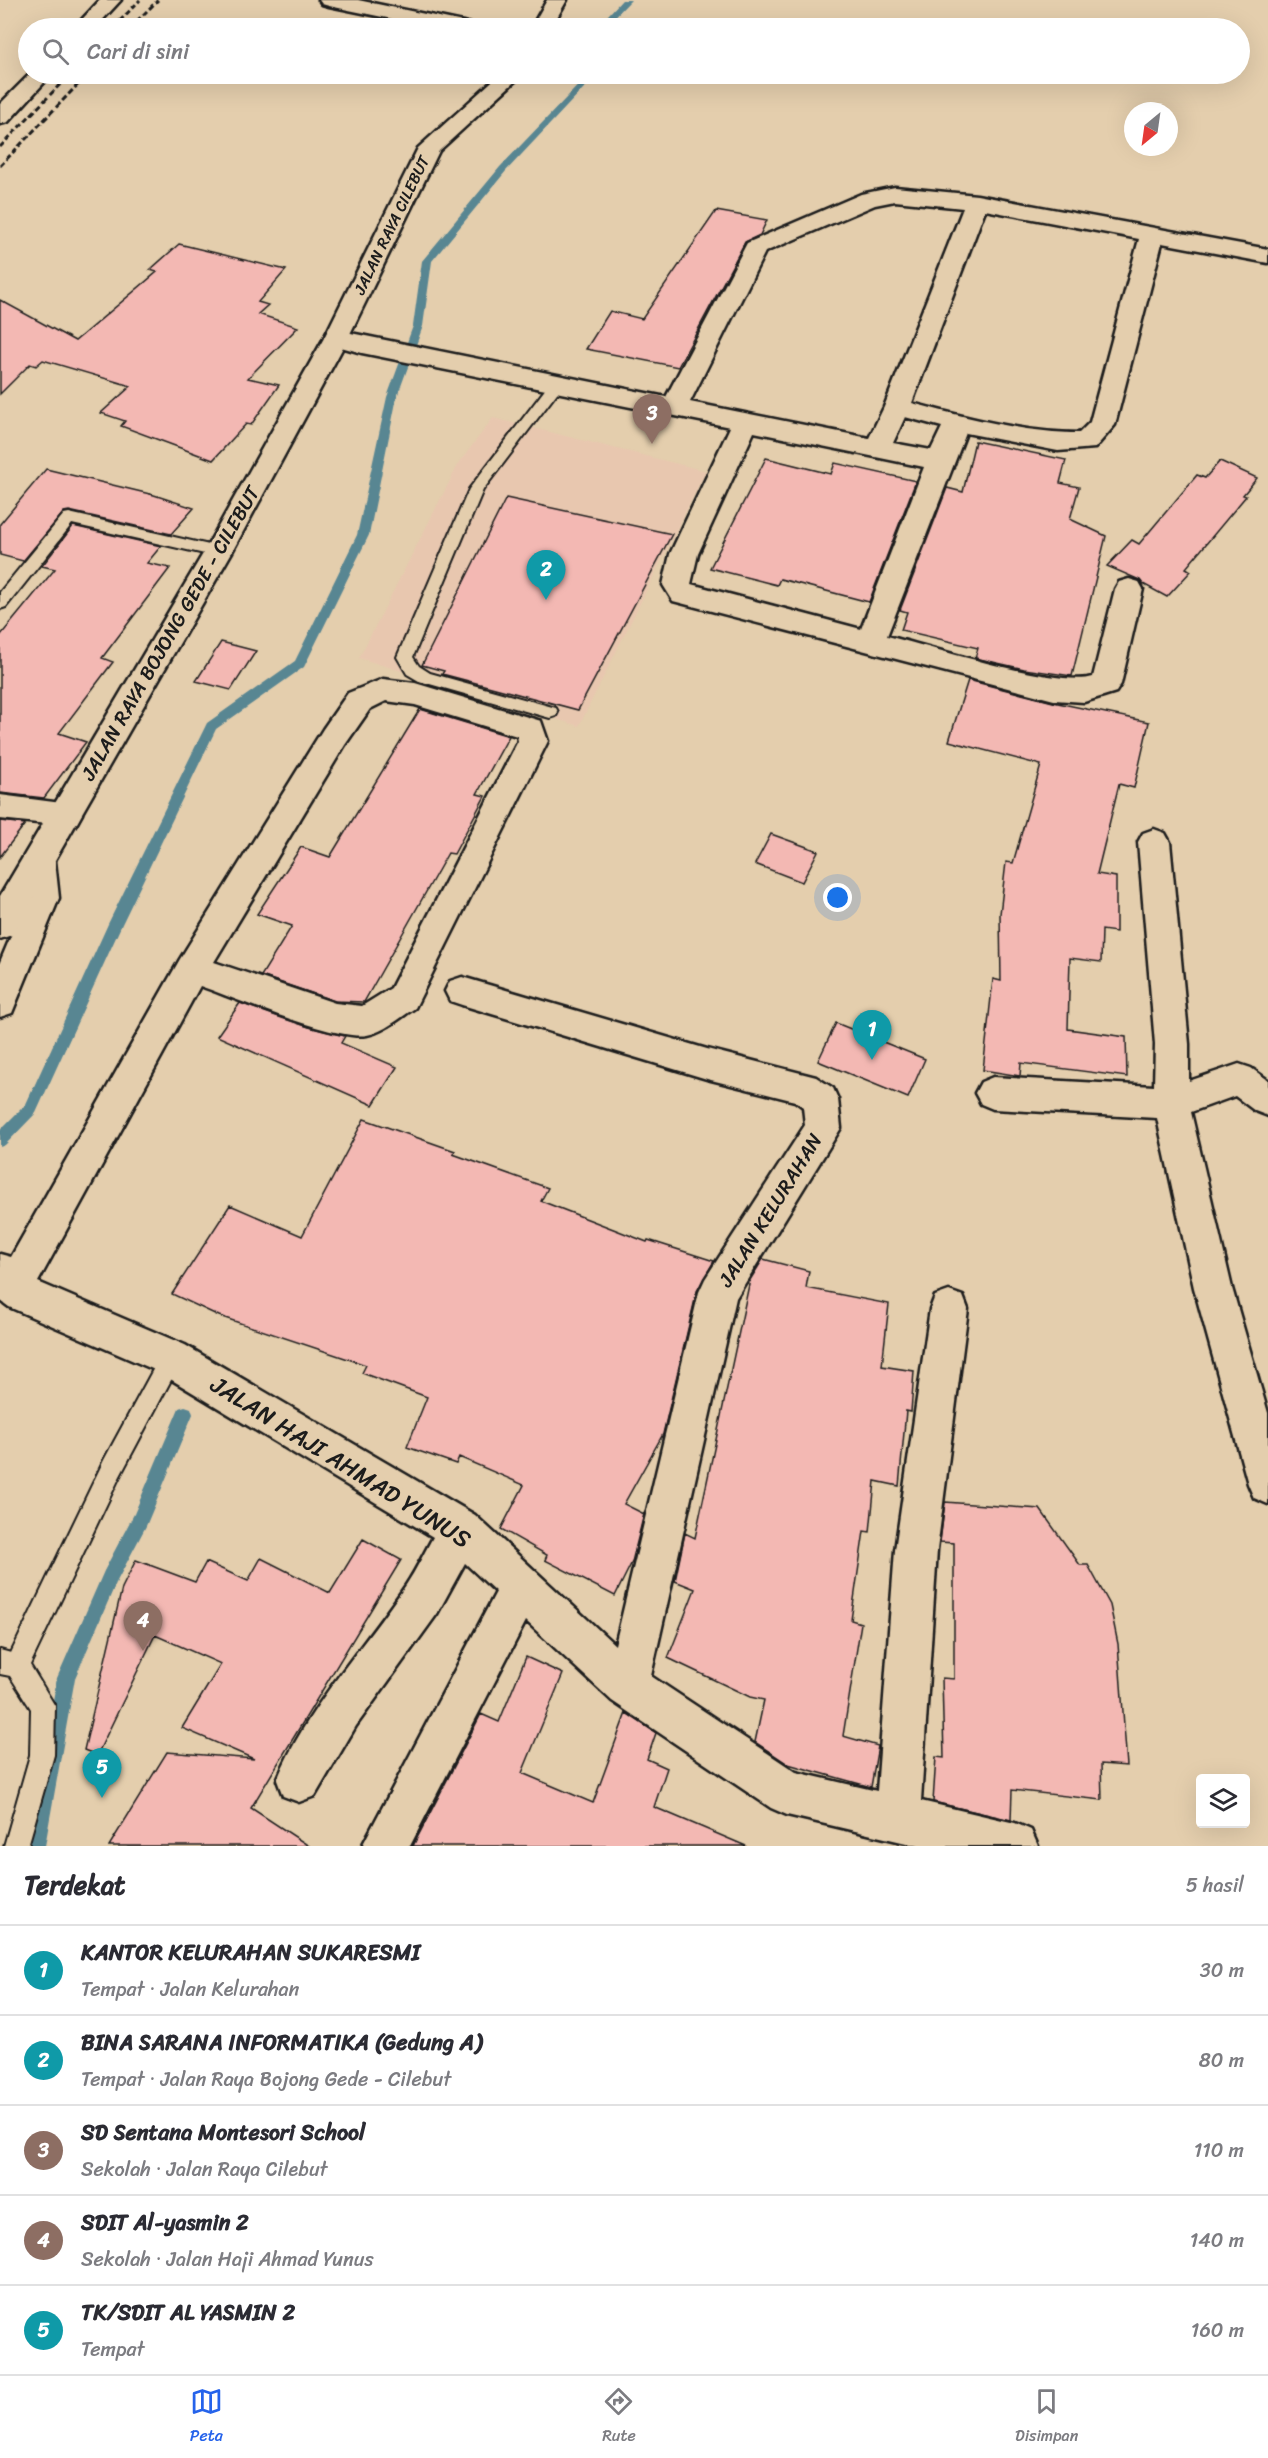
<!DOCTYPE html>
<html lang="id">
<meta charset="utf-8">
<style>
body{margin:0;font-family:Sriracha,sans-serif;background:#f7f7f7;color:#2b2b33}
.controls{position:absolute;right:18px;bottom:18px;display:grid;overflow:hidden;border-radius:6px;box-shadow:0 6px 24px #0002}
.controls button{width:54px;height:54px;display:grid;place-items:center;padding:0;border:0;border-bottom:2px solid #e1e1e2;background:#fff;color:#2b2b33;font:30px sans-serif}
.compass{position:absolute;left:1124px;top:102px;width:54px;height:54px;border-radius:50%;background:#fff;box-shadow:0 6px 24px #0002;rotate:209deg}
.you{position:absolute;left:838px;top:898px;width:21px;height:21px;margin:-15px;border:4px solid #fff;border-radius:50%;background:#1a73e8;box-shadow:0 0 0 9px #1a73e833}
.badge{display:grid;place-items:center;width:39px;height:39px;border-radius:50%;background:#2563eb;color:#fff;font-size:20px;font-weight:700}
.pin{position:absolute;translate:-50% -50px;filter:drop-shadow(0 2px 3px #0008)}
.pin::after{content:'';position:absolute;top:32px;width:21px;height:18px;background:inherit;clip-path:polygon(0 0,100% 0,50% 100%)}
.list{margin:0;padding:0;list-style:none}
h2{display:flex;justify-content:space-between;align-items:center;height:78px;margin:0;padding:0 24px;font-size:26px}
h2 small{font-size:20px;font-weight:400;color:#7c7c81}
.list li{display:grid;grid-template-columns:39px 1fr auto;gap:18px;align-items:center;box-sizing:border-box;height:90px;padding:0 24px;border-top:2px solid #e1e1e2}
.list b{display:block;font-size:22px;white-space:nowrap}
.list p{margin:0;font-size:20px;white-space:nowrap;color:#7c7c81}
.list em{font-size:20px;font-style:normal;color:#7c7c81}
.icon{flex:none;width:33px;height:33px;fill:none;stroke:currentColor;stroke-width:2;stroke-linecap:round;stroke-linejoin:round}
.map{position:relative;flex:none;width:1268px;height:1846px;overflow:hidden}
.search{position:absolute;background:#fff;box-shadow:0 6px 24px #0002;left:18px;right:18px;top:18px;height:66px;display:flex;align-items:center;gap:15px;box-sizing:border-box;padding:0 21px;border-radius:33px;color:#7c7c81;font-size:22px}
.sheet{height:528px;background:#fff}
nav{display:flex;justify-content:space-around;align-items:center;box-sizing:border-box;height:84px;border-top:2px solid #e1e1e2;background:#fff;font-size:16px;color:#7c7c81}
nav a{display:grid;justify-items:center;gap:3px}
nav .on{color:#2563eb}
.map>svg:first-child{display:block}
</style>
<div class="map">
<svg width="1268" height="1846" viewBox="0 0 1268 1846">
<rect width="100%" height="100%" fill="#e4cead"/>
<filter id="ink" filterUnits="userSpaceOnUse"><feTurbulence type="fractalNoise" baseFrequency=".0167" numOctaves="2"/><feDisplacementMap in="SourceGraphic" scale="12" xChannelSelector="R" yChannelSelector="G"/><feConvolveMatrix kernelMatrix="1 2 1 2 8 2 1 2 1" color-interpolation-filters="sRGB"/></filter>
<g filter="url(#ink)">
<path fill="#e8c7af" d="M 493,418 L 706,471 L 579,726 L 359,658 L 459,463 Z"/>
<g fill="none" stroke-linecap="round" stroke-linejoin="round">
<path fill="#598692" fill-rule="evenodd" d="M 622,0 L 631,0 L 604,28 L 596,28 Z
M 589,74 L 597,74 L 506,171 L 432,261 L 423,326 L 397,397 L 369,535 L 304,667 L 216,729 L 122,924 L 36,1113 L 5,1145 L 0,1147 L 0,1130 L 26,1104 L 108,924 L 207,723 L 295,661 L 357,535 L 387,397 L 413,326 L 422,261 L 500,167 Z
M 185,1406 L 191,1408 L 193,1414 L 146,1526 L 116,1583 L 75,1678 L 45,1846 L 27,1846 L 57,1678 L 104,1571 L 134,1514 L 179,1408 Z"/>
</g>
<path fill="#f3b8b3" stroke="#1c1c1c" stroke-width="1.5" d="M 716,211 L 767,220 L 760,235 L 745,242 L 678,367 L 586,349 L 610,311 L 642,319 Z
M 179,244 L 286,270 L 258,302 L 268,305 L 258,314 L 298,327 L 248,378 L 279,385 L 251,425 L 246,424 L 213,460 L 121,426 L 125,421 L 101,413 L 131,386 L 43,360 L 36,366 L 30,364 L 0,394 L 0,300 L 75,341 L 157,272 L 150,270 Z
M 975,441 L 1066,460 L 1060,483 L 1079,487 L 1070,519 L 1106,536 L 1072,676 L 1024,669 L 975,658 L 978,648 L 901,630 L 907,612 L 900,610 L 947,488 L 963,492 Z
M 766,458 L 831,474 L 835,463 L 916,481 L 869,602 L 780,579 L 777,585 L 710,568 Z
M 1220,461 L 1257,478 L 1243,495 L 1246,496 L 1186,568 L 1191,571 L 1167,597 L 1143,584 L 1140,580 L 1107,566 L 1132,540 L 1139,544 L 1197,475 L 1205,478 Z
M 46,469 L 154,495 L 194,508 L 171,534 L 69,511 L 64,512 L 23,561 L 0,555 L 0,524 Z
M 506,498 L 672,534 L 578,710 L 442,674 L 444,671 L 422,665 Z
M 73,526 L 161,546 L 147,563 L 170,568 L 102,658 L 113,662 L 59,733 L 86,742 L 44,798 L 0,793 L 0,636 L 55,569 L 42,566 Z
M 221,642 L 256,651 L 231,690 L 196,681 Z
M 968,680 L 1053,702 L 1149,722 L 1134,788 L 1119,784 L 1097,874 L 1116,877 L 1116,932 L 1102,930 L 1101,962 L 1070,958 L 1068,1029 L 1126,1037 L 1127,1077 L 1021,1063 L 1020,1076 L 983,1070 L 993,979 L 1001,981 L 1000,914 L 1006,862 L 1013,863 L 1041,765 L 949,741 Z
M 420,709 L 509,736 L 477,794 L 485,796 L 454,854 L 448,853 L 364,1002 L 335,1001 L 261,976 L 292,926 L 257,914 L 301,847 L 330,857 Z
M 0,821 L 25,824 L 0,857 Z
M 771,834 L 818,851 L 802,882 L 755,864 Z
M 240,1003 L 309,1027 L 345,1036 L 341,1043 L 397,1067 L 373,1105 L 217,1036 Z
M 836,1023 L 925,1059 L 908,1098 L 818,1061 Z
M 364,1119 L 455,1151 L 453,1154 L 548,1188 L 541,1201 L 647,1242 L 648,1240 L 714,1261 L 697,1291 L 663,1434 L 624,1504 L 644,1514 L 632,1562 L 615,1596 L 545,1560 L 547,1555 L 501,1529 L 524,1485 L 459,1457 L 456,1464 L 407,1447 L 427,1397 L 362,1373 L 366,1365 L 219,1316 L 172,1294 L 230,1205 L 302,1236 Z
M 763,1259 L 809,1271 L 806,1288 L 889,1304 L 882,1366 L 914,1371 L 911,1412 L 906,1411 L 899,1486 L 875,1481 L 870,1532 L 864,1531 L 851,1620 L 861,1623 L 843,1736 L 878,1746 L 871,1787 L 788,1764 L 755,1742 L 764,1700 L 750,1697 L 668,1658 L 695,1589 L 675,1581 L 685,1533 L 695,1538 L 750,1280 Z
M 945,1502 L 1040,1509 L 1080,1565 L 1088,1565 L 1110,1605 L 1118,1644 L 1127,1766 L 1101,1764 L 1102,1800 L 1012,1790 L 1011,1820 L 933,1802 L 936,1757 L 944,1758 L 942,1678 L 954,1679 L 954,1543 L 940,1542 Z
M 363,1539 L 401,1560 L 251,1808 L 309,1846 L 109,1846 L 167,1752 L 254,1759 L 182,1728 L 221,1664 L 155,1635 L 97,1755 L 84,1750 L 122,1588 L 136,1560 L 195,1582 L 206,1562 L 248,1581 L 261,1558 L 330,1593 Z
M 526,1657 L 563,1674 L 522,1773 L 593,1803 L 626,1713 L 656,1733 L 647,1759 L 667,1768 L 654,1807 L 746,1846 L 413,1846 L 481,1714 L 499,1722 Z"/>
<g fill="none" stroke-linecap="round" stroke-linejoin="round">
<defs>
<path id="lane" d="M 558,378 L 563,379 L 563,385 L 483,490 L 413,657 L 419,666 L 430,673 L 556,708 L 558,712 L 556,716 L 550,718 L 419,681 L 407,674 L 397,657 L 469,489 L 553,379 Z
M 69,513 L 218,547 L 226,552 L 218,557 L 72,524 L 6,607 L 0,609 L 0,592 L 64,514 Z
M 171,1348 L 179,1351 L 182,1358 L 179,1365 L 120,1476 L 30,1665 L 55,1706 L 54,1755 L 28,1846 L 4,1846 L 30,1755 L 31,1709 L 10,1676 L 0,1674 L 0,1650 L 11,1653 L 104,1460 L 163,1351 Z"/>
<path id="street" d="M 100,0 L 121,0 L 95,28 L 74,28 Z
M 319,0 L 358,0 L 463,22 L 470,24 L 473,28 L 436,28 L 329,6 L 322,4 Z
M 30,74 L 52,74 L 8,122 L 0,124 L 0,104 Z
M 895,187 L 977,195 L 1268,249 L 1268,263 L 1162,243 L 1115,425 L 1095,448 L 1058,451 L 966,433 L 887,636 C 928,646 1059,688 1093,677 L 1115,589 L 1119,582 L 1129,579 L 1139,582 L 1143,589 L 1121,684 L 1116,692 L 1084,702 L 1054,700 L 673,601 L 663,585 L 670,554 L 730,427 L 362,353 L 327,343 L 324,338 L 327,333 L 336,330 L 666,397 L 747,243 L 861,194 ZM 895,201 L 963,208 L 884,407 L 869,438 L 690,402 L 765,252 L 875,205 ZM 985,210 L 1139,239 L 1090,422 L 1079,433 C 1024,433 965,417 912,403 ZM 905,417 L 942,427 L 931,450 L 893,443 ZM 754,432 L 924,467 L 861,629 L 691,584 L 698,554 Z
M 383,679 L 415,683 L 541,721 L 548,741 L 415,1008 C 401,1017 384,1032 367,1035 C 337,1041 234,998 200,986 L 38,1282 L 185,1345 L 475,1515 L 615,1645 L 699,1292 L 705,1279 L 805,1125 L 803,1107 L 795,1101 L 707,1079 L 462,1005 L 450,1001 L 445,991 L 450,981 L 462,977 L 707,1049 L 816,1077 L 833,1088 L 838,1099 L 841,1128 L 736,1298 L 651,1676 L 796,1772 L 877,1791 L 895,1550 L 930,1309 L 935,1296 L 949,1291 L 963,1296 L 968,1309 L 937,1550 L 921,1801 L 1015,1823 L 1031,1830 L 1038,1846 L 919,1846 L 787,1815 L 771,1808 L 612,1701 L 526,1621 L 410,1846 L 362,1846 L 496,1592 L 465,1563 L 437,1614 L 356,1726 L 315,1796 L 299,1802 L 283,1796 L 277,1780 C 307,1707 362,1650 406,1585 C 416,1570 424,1553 433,1537 L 157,1371 L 9,1307 L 1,1301 L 0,1254 L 11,1257 L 180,959 L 323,729 L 348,693 ZM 386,701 L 415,705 L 517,736 L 518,741 L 391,988 L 362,1006 L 335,1003 L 214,962 L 345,745 L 370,709 Z
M 0,795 L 77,805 L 82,814 L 77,823 L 66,826 L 0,819 Z
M 1154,829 L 1165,833 L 1170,842 L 1189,1044 L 1189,1081 L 1239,1064 L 1251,1068 L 1268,1080 L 1268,1116 L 1255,1111 L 1235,1096 L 1191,1112 L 1232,1288 L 1268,1413 L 1268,1504 L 1254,1498 L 1248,1484 L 1194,1288 L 1157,1118 L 993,1109 L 981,1104 L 975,1093 L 981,1082 L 993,1077 L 1154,1086 L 1155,1044 L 1138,842 L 1143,833 Z
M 39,848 L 50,852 L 55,861 L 59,898 L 12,1013 L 0,1017 L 0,962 L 27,898 L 23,861 L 28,852 Z"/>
<path id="secondary" d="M 547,0 L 567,0 L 551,28 L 531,28 Z
M 500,74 L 523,74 L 439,151 L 348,338 L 232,552 L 12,935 L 0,939 L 0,896 L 204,552 L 324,338 L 418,148 Z"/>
</defs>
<use href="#lane" stroke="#1c1c1c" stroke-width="4"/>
<use href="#street" stroke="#1c1c1c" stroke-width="5"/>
<use href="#secondary" stroke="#1c1c1c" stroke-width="5"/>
<use href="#lane" fill="#e4cead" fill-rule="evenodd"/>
<use href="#street" fill="#e4cead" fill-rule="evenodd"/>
<use href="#secondary" fill="#e4cead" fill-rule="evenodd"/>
<path stroke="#1c1c1c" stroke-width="3" stroke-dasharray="6 3" stroke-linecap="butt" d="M 113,28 L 140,0
M 130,28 L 158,0
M 0,147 L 70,74
M 0,166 L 88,74"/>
</g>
</g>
<g text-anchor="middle" stroke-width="6" stroke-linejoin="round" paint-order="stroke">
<g font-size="16" fill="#1c1c1c" stroke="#e4cead">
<text transform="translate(391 225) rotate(-64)" y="6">JALAN RAYA CILEBUT</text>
</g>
<g font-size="20" fill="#1c1c1c" stroke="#e4cead">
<text transform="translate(170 633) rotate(-60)" y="7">JALAN RAYA BOJONG GEDE - CILEBUT</text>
<text transform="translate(770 1210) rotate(-58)" y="7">JALAN KELURAHAN</text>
</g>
<g font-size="24" fill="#1c1c1c" stroke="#e4cead">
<text transform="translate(341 1462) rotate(32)" y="8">JALAN HAJI AHMAD YUNUS</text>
</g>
</g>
</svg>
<div class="controls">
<button><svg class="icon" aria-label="layers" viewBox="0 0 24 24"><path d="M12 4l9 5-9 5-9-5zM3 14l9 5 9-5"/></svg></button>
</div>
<svg class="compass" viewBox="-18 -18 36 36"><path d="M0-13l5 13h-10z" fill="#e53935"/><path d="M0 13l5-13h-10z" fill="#7c7c81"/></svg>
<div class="you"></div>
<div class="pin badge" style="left:872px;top:1060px;background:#0f9aa8">1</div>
<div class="pin badge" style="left:546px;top:600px;background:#0f9aa8">2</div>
<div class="pin badge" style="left:652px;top:444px;background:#8d6e63">3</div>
<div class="pin badge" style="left:143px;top:1651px;background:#8d6e63">4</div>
<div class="pin badge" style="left:102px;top:1798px;background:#0f9aa8">5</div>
<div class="search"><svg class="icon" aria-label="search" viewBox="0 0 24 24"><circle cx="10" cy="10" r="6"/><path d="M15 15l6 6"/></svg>Cari di sini</div>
</div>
<section class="sheet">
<h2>Terdekat<small>5 hasil</small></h2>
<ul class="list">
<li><span class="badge" style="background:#0f9aa8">1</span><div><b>KANTOR KELURAHAN SUKARESMI</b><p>Tempat · Jalan Kelurahan</p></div><em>30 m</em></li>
<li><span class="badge" style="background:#0f9aa8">2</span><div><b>BINA SARANA INFORMATIKA (Gedung A)</b><p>Tempat · Jalan Raya Bojong Gede - Cilebut</p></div><em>80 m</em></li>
<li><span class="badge" style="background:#8d6e63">3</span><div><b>SD Sentana Montesori School</b><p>Sekolah · Jalan Raya Cilebut</p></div><em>110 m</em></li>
<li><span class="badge" style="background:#8d6e63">4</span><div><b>SDIT Al-yasmin 2</b><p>Sekolah · Jalan Haji Ahmad Yunus</p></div><em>140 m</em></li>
<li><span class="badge" style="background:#0f9aa8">5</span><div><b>TK/SDIT AL YASMIN 2</b><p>Tempat</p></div><em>160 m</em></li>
</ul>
</section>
<nav>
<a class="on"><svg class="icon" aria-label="map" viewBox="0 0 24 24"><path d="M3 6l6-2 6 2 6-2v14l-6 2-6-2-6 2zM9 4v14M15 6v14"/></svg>Peta</a>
<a><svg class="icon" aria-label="directions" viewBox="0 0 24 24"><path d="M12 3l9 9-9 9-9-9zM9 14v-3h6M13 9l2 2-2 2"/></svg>Rute</a>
<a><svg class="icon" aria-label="saved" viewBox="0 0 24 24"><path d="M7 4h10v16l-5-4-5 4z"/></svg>Disimpan</a>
</nav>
